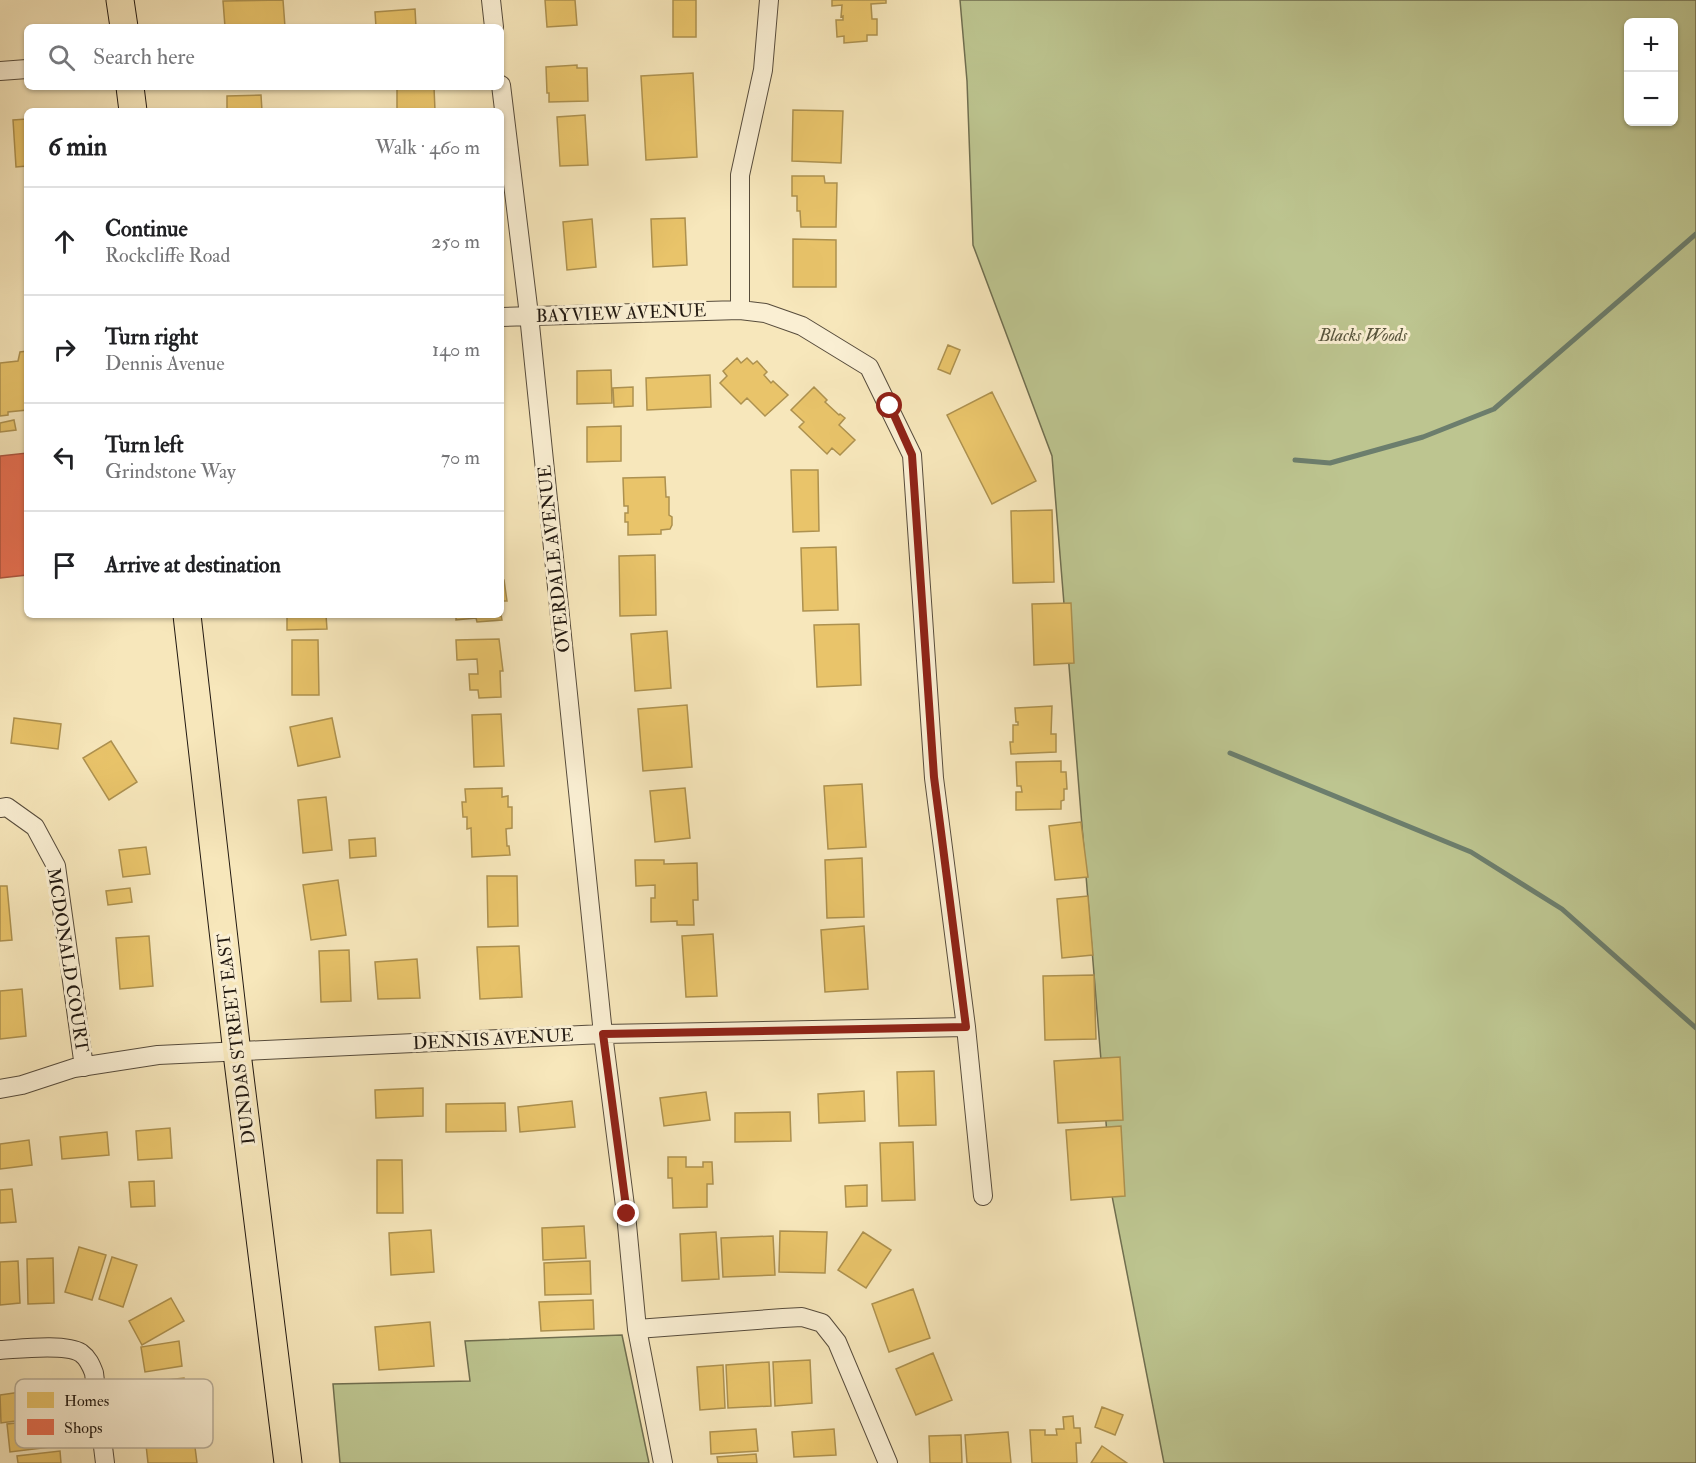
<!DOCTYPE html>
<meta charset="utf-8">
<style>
body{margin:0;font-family:"IM FELL Double Pica",serif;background:#f6f6f6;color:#202124}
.controls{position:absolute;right:18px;top:18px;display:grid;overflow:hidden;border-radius:9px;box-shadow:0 2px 4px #0004}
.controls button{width:54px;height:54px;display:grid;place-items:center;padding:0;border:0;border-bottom:2px solid #e0e0e0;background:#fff;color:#202124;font:30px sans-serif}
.stop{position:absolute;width:18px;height:18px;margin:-14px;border:4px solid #8f2418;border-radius:50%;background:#fff}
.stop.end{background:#8f2418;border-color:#fff;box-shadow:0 2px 6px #0008}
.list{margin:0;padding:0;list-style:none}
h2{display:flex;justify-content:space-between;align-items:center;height:78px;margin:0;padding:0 24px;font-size:26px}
h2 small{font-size:20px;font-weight:400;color:#757577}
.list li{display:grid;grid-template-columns:39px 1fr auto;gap:18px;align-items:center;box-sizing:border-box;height:108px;padding:0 24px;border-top:2px solid #e0e0e0}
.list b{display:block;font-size:22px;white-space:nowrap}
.list p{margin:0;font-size:20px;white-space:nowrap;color:#757577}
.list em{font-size:20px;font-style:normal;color:#757577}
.icon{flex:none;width:33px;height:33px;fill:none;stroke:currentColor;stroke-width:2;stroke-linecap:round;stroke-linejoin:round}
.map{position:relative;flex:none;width:1696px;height:1463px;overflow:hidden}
.search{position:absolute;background:#fff;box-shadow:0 2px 4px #0004;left:24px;top:24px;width:480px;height:66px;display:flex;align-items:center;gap:15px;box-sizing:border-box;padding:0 21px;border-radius:9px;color:#757577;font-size:22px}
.panel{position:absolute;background:#fff;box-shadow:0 2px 4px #0004;left:24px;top:108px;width:480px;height:510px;border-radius:9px}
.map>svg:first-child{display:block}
</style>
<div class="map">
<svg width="1696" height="1463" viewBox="0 0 1696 1463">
<rect width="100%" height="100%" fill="#f7e7bb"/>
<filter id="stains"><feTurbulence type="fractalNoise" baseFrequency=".00333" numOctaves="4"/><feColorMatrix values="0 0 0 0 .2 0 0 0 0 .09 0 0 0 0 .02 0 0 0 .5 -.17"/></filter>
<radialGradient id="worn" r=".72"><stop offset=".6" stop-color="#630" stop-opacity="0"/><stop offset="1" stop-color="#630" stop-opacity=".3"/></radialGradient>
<path fill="#bdc590" stroke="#706f50" stroke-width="1.5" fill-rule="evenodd" d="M 960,0 L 1696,0 L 1696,1463 L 1164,1463 L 1112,1196 L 1052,456 L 973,245 L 967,81 ZM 1628,22 L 1674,22 L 1674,122 L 1628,122 Z
M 622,1335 L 649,1463 L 340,1463 L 333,1384 L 470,1381 L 465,1341 Z"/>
<path fill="#e9c46a" stroke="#ad914f" stroke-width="1.5" d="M 283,0 L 285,27 L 225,27 L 223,1 Z
M 545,0 L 575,0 L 577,25 L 547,27 Z
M 673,0 L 696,0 L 696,37 L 673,37 Z
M 832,0 L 886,0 L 886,3 L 871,4 L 872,19 L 877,19 L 877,35 L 867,35 L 867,41 L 844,43 L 844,36 L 837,37 L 836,20 L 843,20 L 843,16 L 841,17 L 842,5 L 832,6 Z
M 415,9 L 416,27 L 376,27 L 375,12 Z
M 577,65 L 577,68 L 587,68 L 588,101 L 549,102 L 549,93 L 547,93 L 546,67 Z
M 693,73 L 697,157 L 646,160 L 641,76 Z
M 397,87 L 434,87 L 435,111 L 397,111 Z
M 261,95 L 262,111 L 227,111 L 227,96 Z
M 793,110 L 843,111 L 841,163 L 792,161 Z
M 585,115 L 588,165 L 560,166 L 557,117 Z
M 27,119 L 27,166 L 16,167 L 13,120 Z
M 792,176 L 824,176 L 825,183 L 837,183 L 836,227 L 801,227 L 800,211 L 797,211 L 797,196 L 792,196 Z
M 685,218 L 687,265 L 653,267 L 651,219 Z
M 592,219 L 596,267 L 567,270 L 563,222 Z
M 793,239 L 836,240 L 836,287 L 793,287 Z
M 948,345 L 960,350 L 950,374 L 938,369 Z
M 27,351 L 27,385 L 25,385 L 27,410 L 8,412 L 8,415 L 0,416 L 0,363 L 18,361 L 20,352 Z
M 737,358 L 741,363 L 747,358 L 753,364 L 757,361 L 767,372 L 764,375 L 771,383 L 773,381 L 788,395 L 765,416 L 747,398 L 741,404 L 720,383 L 727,376 L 723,371 Z
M 611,370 L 612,403 L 577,404 L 577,371 Z
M 710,375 L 711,407 L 647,410 L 646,378 Z
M 633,387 L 633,406 L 614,407 L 613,388 Z
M 814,387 L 827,400 L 825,402 L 839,415 L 840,414 L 845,418 L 839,425 L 855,440 L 840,455 L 832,448 L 827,454 L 799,427 L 804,422 L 791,410 Z
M 992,392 L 1036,481 L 992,504 L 947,415 Z
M 14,420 L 16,430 L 0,432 L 0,423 Z
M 621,426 L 621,461 L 587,462 L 587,427 Z
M 791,470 L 818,470 L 819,531 L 793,532 Z
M 665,477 L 666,497 L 669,497 L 669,515 L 672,517 L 672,525 L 670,529 L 661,530 L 661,534 L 628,535 L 628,522 L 625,522 L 625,513 L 628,513 L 628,506 L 624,506 L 623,478 Z
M 1052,510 L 1054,582 L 1013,583 L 1011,511 Z
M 836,547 L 838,610 L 803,611 L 801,548 Z
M 655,555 L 656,615 L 620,616 L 619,556 Z
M 501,580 L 504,580 L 507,601 L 501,601 Z
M 1071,603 L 1074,663 L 1034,665 L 1032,604 Z
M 287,615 L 326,615 L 327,629 L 287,630 Z
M 456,615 L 501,615 L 502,620 L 477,622 L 476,618 L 456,620 Z
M 859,624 L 861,685 L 817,687 L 814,625 Z
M 667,631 L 671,688 L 635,691 L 631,634 Z
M 499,639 L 503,671 L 500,671 L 501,697 L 479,698 L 478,690 L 470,690 L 469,674 L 478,674 L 477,659 L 457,660 L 456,640 Z
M 292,640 L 318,640 L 319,695 L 292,695 Z
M 687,705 L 692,767 L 643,771 L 638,709 Z
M 1052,706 L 1051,734 L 1056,734 L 1056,752 L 1011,754 L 1010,742 L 1013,742 L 1013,725 L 1018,725 L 1018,722 L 1016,722 L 1015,708 Z
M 501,714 L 504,766 L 474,767 L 472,715 Z
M 14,718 L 61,724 L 58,749 L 11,743 Z
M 332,718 L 340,757 L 298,766 L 290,727 Z
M 111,741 L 137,782 L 109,800 L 83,758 Z
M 1061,761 L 1061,772 L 1066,772 L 1067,789 L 1064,789 L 1064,800 L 1061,801 L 1061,809 L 1016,810 L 1016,792 L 1022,792 L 1021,786 L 1017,786 L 1016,762 Z
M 862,784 L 866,847 L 828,849 L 824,786 Z
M 502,788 L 502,797 L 508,796 L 508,807 L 512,807 L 512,828 L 506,829 L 507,846 L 509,846 L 510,855 L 472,857 L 471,828 L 467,829 L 467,817 L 463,817 L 462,802 L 466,802 L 465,789 Z
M 685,788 L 690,838 L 655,842 L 650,791 Z
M 326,797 L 332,850 L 303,853 L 298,800 Z
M 1081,822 L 1088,877 L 1055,880 L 1049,826 Z
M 375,838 L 376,856 L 350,858 L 349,840 Z
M 146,847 L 150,874 L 123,877 L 119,850 Z
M 862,858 L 864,917 L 827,918 L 825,860 Z
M 635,860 L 664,860 L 664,864 L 697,863 L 698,900 L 693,900 L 694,925 L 677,925 L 677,921 L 651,922 L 651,898 L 655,898 L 655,885 L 636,886 Z
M 487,876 L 517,876 L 518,926 L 488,927 Z
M 338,880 L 346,935 L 311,940 L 303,885 Z
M 0,886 L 7,886 L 12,940 L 0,941 Z
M 130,888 L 132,902 L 108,905 L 106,891 Z
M 1088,896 L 1093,955 L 1062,958 L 1057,899 Z
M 864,926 L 868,989 L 825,992 L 821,930 Z
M 713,934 L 717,996 L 686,997 L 682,936 Z
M 149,936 L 153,986 L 120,989 L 116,938 Z
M 519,946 L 522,997 L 480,999 L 477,947 Z
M 349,950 L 351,1001 L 321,1002 L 319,951 Z
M 417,959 L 420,998 L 378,999 L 375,962 Z
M 1094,975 L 1096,1039 L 1045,1040 L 1043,976 Z
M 22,989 L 26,1036 L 0,1039 L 0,991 Z
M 1120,1057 L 1123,1120 L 1058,1123 L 1054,1061 Z
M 934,1071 L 936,1125 L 899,1126 L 897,1072 Z
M 423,1088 L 423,1116 L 376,1118 L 375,1090 Z
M 864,1091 L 865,1121 L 819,1123 L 818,1094 Z
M 706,1092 L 710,1120 L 664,1126 L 660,1098 Z
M 572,1101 L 575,1127 L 520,1132 L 518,1107 Z
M 505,1103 L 506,1131 L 446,1132 L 446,1104 Z
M 790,1112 L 791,1141 L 735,1142 L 735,1113 Z
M 1121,1126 L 1125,1196 L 1071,1200 L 1066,1130 Z
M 170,1128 L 172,1158 L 138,1160 L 136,1131 Z
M 107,1132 L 109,1155 L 62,1159 L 60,1137 Z
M 29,1140 L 32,1165 L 0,1169 L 0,1144 Z
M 913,1142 L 915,1200 L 882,1201 L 880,1143 Z
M 668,1157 L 686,1157 L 686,1167 L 703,1167 L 703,1162 L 712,1162 L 713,1184 L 707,1184 L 707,1207 L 673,1208 L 672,1178 L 668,1178 Z
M 377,1160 L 402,1160 L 403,1213 L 377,1213 Z
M 154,1181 L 155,1206 L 131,1207 L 129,1182 Z
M 867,1185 L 867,1206 L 846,1207 L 845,1186 Z
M 12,1189 L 16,1222 L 0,1223 L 0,1190 Z
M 584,1226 L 586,1258 L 543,1260 L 542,1228 Z
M 431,1230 L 434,1272 L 391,1275 L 389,1233 Z
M 780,1231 L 827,1232 L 825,1273 L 779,1272 Z
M 716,1232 L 719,1279 L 682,1281 L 680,1234 Z
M 863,1232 L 891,1250 L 866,1288 L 838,1270 Z
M 773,1236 L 775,1275 L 723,1277 L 721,1238 Z
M 79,1247 L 106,1255 L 92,1300 L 65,1292 Z
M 112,1257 L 137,1265 L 123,1307 L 99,1299 Z
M 53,1258 L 54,1303 L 28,1304 L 27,1259 Z
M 18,1261 L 20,1303 L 0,1305 L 0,1262 Z
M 590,1261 L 591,1294 L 545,1295 L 544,1263 Z
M 913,1289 L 930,1338 L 889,1352 L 872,1304 Z
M 171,1298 L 184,1321 L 142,1345 L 129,1321 Z
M 593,1300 L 594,1329 L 541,1331 L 539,1302 Z
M 430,1322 L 434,1366 L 379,1370 L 375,1327 Z
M 179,1341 L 182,1366 L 145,1372 L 141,1347 Z
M 933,1353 L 952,1400 L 916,1415 L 896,1369 Z
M 810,1360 L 812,1403 L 775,1406 L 773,1362 Z
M 769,1362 L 771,1406 L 728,1408 L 726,1365 Z
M 723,1365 L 725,1408 L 700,1410 L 697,1367 Z
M 184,1378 L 187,1403 L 141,1408 L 138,1383 Z
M 48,1388 L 52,1416 L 1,1423 L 0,1395 Z
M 1102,1407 L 1123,1415 L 1115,1435 L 1095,1427 Z
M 1073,1416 L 1074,1428 L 1080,1428 L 1081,1443 L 1076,1443 L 1077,1463 L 1032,1463 L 1030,1430 L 1045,1430 L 1045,1435 L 1057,1435 L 1056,1429 L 1064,1429 L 1063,1417 Z
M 54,1419 L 58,1446 L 10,1452 L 7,1424 Z
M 756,1429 L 758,1451 L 711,1454 L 710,1432 Z
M 834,1429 L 836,1455 L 794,1457 L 792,1432 Z
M 1008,1432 L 1011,1463 L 967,1463 L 965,1435 Z
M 961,1435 L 962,1463 L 930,1463 L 929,1436 Z
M 194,1439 L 197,1463 L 148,1463 L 146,1445 Z
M 1102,1446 L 1127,1463 L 1091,1463 Z
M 60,1451 L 61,1463 L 18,1463 L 17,1456 Z
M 756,1454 L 757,1463 L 718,1463 L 717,1457 Z"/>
<path fill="#e76f51" stroke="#ac553e" stroke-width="1.5" d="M 27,453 L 27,575 L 0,578 L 0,456 Z"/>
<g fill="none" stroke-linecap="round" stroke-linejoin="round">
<path stroke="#6c7e6d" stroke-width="5" d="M 1295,460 L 1330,463 L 1423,437 L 1494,409 L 1696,234
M 1230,753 L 1471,852 L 1562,909 L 1696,1028"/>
<defs>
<path id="street" d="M 491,0 L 494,27
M 0,71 L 27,69
M 501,85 L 529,315 L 603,1034 L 626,1214 L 637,1329 L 663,1463
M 740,310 L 740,175 L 763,70 L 769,0
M 501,317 L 740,310 L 765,313 L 802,326 L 869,367 L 912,455 L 934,778 L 966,1027 L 983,1196
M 0,808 L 7,807 L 35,827 L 56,866 L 84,1067
M 0,1089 L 22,1085 L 74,1068 L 158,1055 L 603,1034 L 966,1027
M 637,1329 L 783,1318 L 802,1317 L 822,1323 L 837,1342 L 888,1463
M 0,1350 C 19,1349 65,1343 81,1353 C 88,1358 91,1365 94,1373 L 105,1463"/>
<path id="primary" d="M 120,0 L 124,27
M 130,87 L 133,111
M 187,615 L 237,1053 L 288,1463"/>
</defs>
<use href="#street" stroke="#574c3c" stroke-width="20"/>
<use href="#primary" stroke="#221911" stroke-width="29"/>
<use href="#street" stroke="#faefd3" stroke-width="18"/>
<use href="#primary" stroke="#f7e7bb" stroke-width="27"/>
</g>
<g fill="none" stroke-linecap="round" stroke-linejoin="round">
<path stroke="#8f2418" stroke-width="8" d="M 627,1214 L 603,1034 L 966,1027 L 934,777 L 912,455 L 890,406"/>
</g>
<g text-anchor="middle" stroke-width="6" stroke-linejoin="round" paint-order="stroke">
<g font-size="18" fill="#221911" stroke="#faefd3">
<text transform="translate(621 313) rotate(-2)" y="6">BAYVIEW AVENUE</text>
<text transform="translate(554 559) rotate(-96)" y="6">OVERDALE AVENUE</text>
<text transform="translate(68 960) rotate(81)" y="6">MCDONALD COURT</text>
<text transform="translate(236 1039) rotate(-97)" y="6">DUNDAS STREET EAST</text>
<text transform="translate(493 1039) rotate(-3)" y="6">DENNIS AVENUE</text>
</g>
<g font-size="18" font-style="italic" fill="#58553d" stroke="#faefd3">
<text x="1363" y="341">Blacks Woods</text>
</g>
</g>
<rect x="15" y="1379" width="198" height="69" rx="9" fill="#faefd3" stroke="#b9af99" stroke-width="1.5"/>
<rect x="27" y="1392" width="27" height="16" fill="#e9c46a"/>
<rect x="27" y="1419" width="27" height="16" fill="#e76f51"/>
<g font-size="16" fill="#221911">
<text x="64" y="1406">Homes</text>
<text x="64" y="1433">Shops</text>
</g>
<rect width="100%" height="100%" filter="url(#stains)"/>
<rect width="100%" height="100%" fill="url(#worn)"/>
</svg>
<div class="controls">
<button>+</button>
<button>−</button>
</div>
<div class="stop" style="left:890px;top:406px"></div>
<div class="stop end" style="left:627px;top:1214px"></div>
<div class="search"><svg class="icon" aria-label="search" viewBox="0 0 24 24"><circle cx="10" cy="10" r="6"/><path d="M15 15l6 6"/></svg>Search here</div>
<section class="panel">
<h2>6 min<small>Walk · 460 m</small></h2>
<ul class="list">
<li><svg class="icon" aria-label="ahead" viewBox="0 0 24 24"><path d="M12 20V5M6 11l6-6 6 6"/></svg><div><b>Continue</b><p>Rockcliffe Road</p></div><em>250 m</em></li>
<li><svg class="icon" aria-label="right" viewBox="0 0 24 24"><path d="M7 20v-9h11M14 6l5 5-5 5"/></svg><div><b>Turn right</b><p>Dennis Avenue</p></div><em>140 m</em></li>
<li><svg class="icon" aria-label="left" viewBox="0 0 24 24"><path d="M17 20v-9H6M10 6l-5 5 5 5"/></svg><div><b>Turn left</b><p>Grindstone Way</p></div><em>70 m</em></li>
<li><svg class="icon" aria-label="arrive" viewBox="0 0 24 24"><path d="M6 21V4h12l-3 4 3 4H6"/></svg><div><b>Arrive at destination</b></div></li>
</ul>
</section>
</div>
